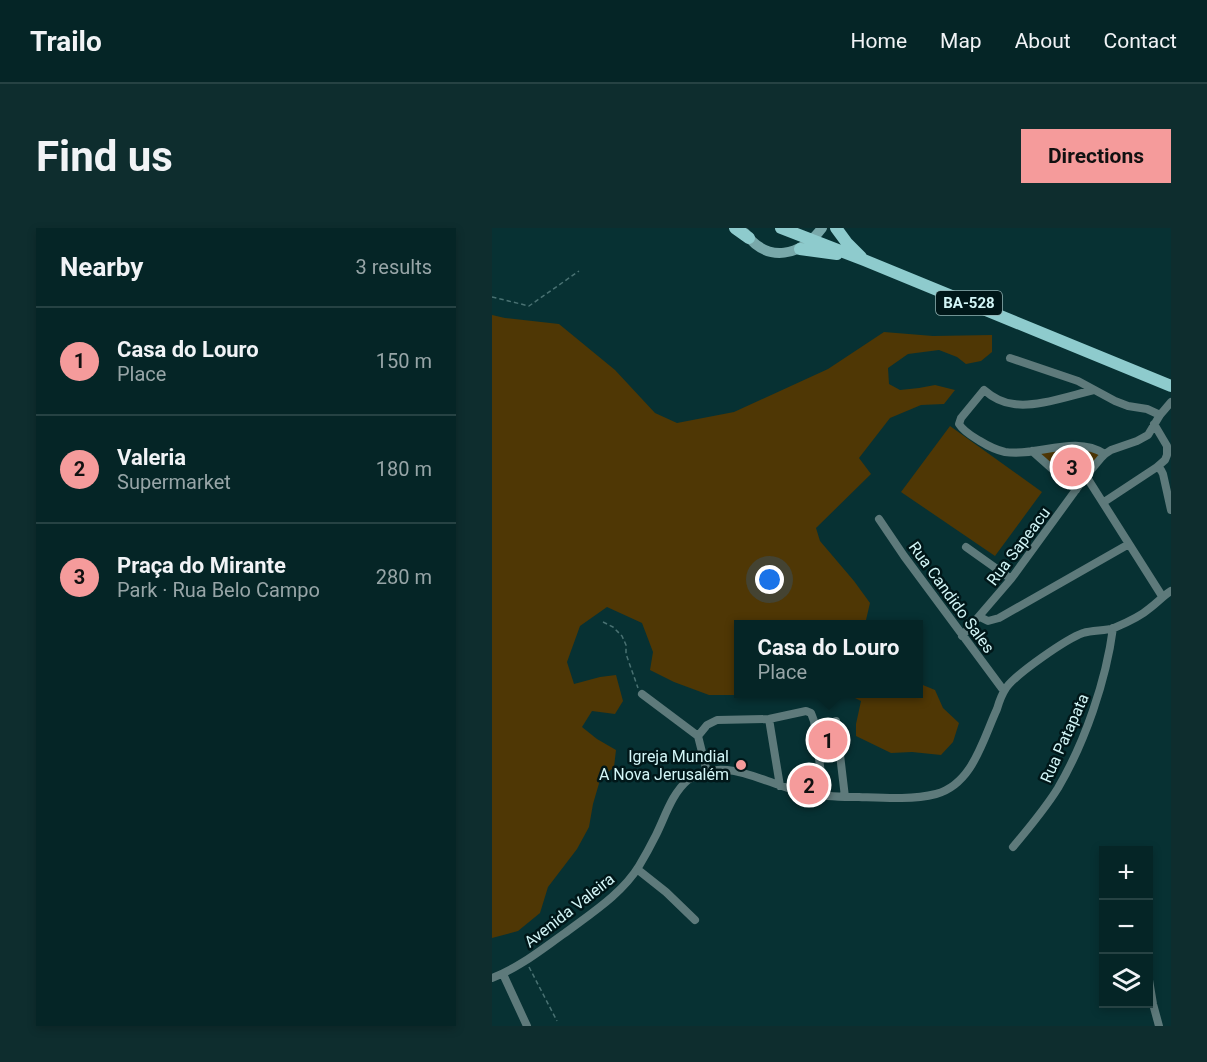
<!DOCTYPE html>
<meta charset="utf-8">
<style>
body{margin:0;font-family:Roboto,sans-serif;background:#0e2d2e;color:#f1f3f6}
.controls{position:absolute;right:18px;bottom:18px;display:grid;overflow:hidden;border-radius:0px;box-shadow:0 3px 9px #0003}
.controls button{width:54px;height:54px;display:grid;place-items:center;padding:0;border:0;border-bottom:2px solid #264243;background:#052526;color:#f1f3f6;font:30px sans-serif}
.you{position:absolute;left:278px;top:352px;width:21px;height:21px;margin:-15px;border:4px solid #fff;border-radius:50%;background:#1a73e8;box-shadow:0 0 0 9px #1a73e833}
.badge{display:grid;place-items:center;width:39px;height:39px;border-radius:50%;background:#f59b9b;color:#111;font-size:20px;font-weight:700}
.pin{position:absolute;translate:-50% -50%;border:3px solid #fff;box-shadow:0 2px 6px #0006}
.popup{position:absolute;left:242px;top:392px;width:189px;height:78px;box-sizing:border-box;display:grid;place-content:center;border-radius:0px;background:#052526;filter:drop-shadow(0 2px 4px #0005);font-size:20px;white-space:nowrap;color:#97a5a7}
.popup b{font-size:22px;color:#f1f3f6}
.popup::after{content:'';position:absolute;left:50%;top:100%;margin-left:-12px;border:12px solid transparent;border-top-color:#052526}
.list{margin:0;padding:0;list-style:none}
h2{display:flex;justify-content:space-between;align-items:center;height:78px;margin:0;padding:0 24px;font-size:26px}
h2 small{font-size:20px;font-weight:400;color:#97a5a7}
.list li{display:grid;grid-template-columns:39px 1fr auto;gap:18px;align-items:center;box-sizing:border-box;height:108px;padding:0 24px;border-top:2px solid #264243}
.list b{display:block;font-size:22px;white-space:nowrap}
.list p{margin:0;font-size:20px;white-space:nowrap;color:#97a5a7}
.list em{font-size:20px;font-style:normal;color:#97a5a7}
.icon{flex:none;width:33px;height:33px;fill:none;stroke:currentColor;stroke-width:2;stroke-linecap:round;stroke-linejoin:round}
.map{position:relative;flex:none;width:679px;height:798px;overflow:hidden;border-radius:0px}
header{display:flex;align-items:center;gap:36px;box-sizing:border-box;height:84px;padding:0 30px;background:#052526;border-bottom:2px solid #264243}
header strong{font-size:28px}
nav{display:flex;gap:33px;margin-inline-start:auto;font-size:21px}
.intro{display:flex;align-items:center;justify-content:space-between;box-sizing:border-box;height:144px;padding:0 36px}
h1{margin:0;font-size:42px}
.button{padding:15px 27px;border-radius:0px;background:#f59b9b;color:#111;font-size:21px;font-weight:700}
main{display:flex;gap:36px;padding:0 36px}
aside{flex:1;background:#052526;border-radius:0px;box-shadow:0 3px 9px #0003}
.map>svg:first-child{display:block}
</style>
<header>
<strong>Trailo</strong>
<nav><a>Home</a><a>Map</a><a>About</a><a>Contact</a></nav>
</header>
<div class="intro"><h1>Find us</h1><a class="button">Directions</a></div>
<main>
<aside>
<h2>Nearby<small>3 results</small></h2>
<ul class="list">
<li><span class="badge">1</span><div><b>Casa do Louro</b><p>Place</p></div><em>150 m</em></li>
<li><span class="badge">2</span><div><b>Valeria</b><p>Supermarket</p></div><em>180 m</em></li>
<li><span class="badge">3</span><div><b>Praça do Mirante</b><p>Park · Rua Belo Campo</p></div><em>280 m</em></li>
</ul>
</aside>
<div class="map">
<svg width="679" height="798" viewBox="0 0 679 798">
<rect width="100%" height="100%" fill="#073133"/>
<path fill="#4f3705" d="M 0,87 L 13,90 L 67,96 L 123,142 L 163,185 L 185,195 L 242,184 L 336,141 L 392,104 L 441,108 L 500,107 L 500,124 L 489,133 L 474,136 L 465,129 L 447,122 L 416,126 L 396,140 L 397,156 L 408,162 L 427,160 L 443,157 L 463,162 L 452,176 L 429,177 L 398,190 L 367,230 L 379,246 L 324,300 L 328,313 L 362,353 L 378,375 L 374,392 L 370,396 L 246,396 L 246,466 L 259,466 L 255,467 L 217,467 L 182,454 L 158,442 L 161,424 L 150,395 L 115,379 L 88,398 L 75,434 L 82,456 L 108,449 L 124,447 L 131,473 L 123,486 L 100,483 L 90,499 L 105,511 L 124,522 L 122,539 L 108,552 L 101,576 L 97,599 L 85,621 L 56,659 L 48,685 L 26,703 L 0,710 Z
M 458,198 L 550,264 L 503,328 L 409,264 Z
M 576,219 L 611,226 L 584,260 L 543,224 Z
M 426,455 L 443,462 L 451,480 L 467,495 L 461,514 L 449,527 L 420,524 L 399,525 L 364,508 L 364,496 L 369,473 L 357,467 L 346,466 L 426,466 Z"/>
<path fill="#1a6073" stroke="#36798c" stroke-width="1.5" d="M 339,505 L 341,517 L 332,519 L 330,506 Z"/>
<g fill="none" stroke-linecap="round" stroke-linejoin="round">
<path stroke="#497172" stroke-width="1.5" stroke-dasharray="4.5 3" stroke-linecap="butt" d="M 0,69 L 37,78 L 87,43
M 586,229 L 592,237
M 568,239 L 575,235 L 577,227
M 578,242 L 584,250
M 575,244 L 580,241 L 586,228
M 111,394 L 121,399 L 130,408 L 134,417 L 134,426 L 146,460
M 37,739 L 65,793"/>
<path stroke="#5e7a7b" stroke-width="8" d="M 518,130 L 586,153 L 623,173 L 636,178 L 655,181 L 668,187
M 602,162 C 580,167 543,180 522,176 C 511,175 500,169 492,162 L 469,190 L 467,196 C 472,204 480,208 488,213 C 496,218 504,222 513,224 C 546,229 582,206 613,226
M 540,223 L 584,262
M 665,239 L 669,242 L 671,246 L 679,282
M 594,248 L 670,368
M 612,274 L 665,239 L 673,232 L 675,227 L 675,218 L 662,196
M 387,291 L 412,328 L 512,463
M 474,319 L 519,351
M 488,389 L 496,393 L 507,390 L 637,316
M 470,408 L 519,351 L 594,248 L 609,230 L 613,226 L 619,222 L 645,213 L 656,207 L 668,187 L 679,174
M 150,466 L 206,508
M 277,491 L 288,558
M 344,493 L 353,569
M 206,508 L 215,497 L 225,492 L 277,491 L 314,483 L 319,485 L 322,493 L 332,568
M 206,508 L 215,544
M 521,619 C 537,600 553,581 566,560 C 593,514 614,453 621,400
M 145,641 L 174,664 L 203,692
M 11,746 L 35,798
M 656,746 L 661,776 L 667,798
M 0,750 C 27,740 50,721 73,705 C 98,686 130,666 147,638 C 153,628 159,617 164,607 C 173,589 180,565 196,552 C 226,531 257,547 287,557 C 298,561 310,564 322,566 C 337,569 352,569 367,569 C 392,570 420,572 444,566 C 481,556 491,511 505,481 C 507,474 510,466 514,460 C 524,446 574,411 591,405 C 601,402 613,403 622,400 C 634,395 649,388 658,380 C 666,374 671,368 679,363"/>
<path stroke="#79a8aa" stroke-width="10" d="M 253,5 C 276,36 309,28 330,0"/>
<path stroke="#8ecbcd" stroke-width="12" d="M 243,0 L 257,10
M 289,0 L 372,32 L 679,158
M 344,0 L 355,15 L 369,29
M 308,21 L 345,26"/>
</g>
<circle fill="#f59b9b" stroke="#001719" stroke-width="2" cx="249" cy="537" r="6"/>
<g text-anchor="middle" stroke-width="5" stroke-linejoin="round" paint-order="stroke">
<rect fill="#001719" stroke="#94b3b4" stroke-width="1.5" x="444" y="63" width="66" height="24" rx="4.5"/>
<g font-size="15" font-weight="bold" fill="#d3f6f7">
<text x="477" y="80">BA-528</text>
</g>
<g font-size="16" fill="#d3f6f7" stroke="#001719">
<text transform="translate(526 318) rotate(-53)" y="6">Rua Sapeacu</text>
<text transform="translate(460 369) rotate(54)" y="6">Rua Candido Sales</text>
<text transform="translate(572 510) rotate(-66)" y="6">Rua Patapata</text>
<text transform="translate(77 682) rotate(-38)" y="6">Avenida Valeira</text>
</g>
<g font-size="16" fill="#d3f6f7" stroke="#001719" text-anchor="end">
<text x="237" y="534">Igreja Mundial<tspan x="237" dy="18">A Nova Jerusalém</tspan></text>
</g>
</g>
</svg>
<div class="controls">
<button>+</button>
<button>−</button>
<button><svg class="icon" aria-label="layers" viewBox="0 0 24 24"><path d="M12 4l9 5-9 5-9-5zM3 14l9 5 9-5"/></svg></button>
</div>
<div class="you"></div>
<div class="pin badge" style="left:336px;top:512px">1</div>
<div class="popup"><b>Casa do Louro</b>Place</div>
<div class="pin badge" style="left:317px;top:557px">2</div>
<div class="pin badge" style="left:580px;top:239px">3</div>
</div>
</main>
